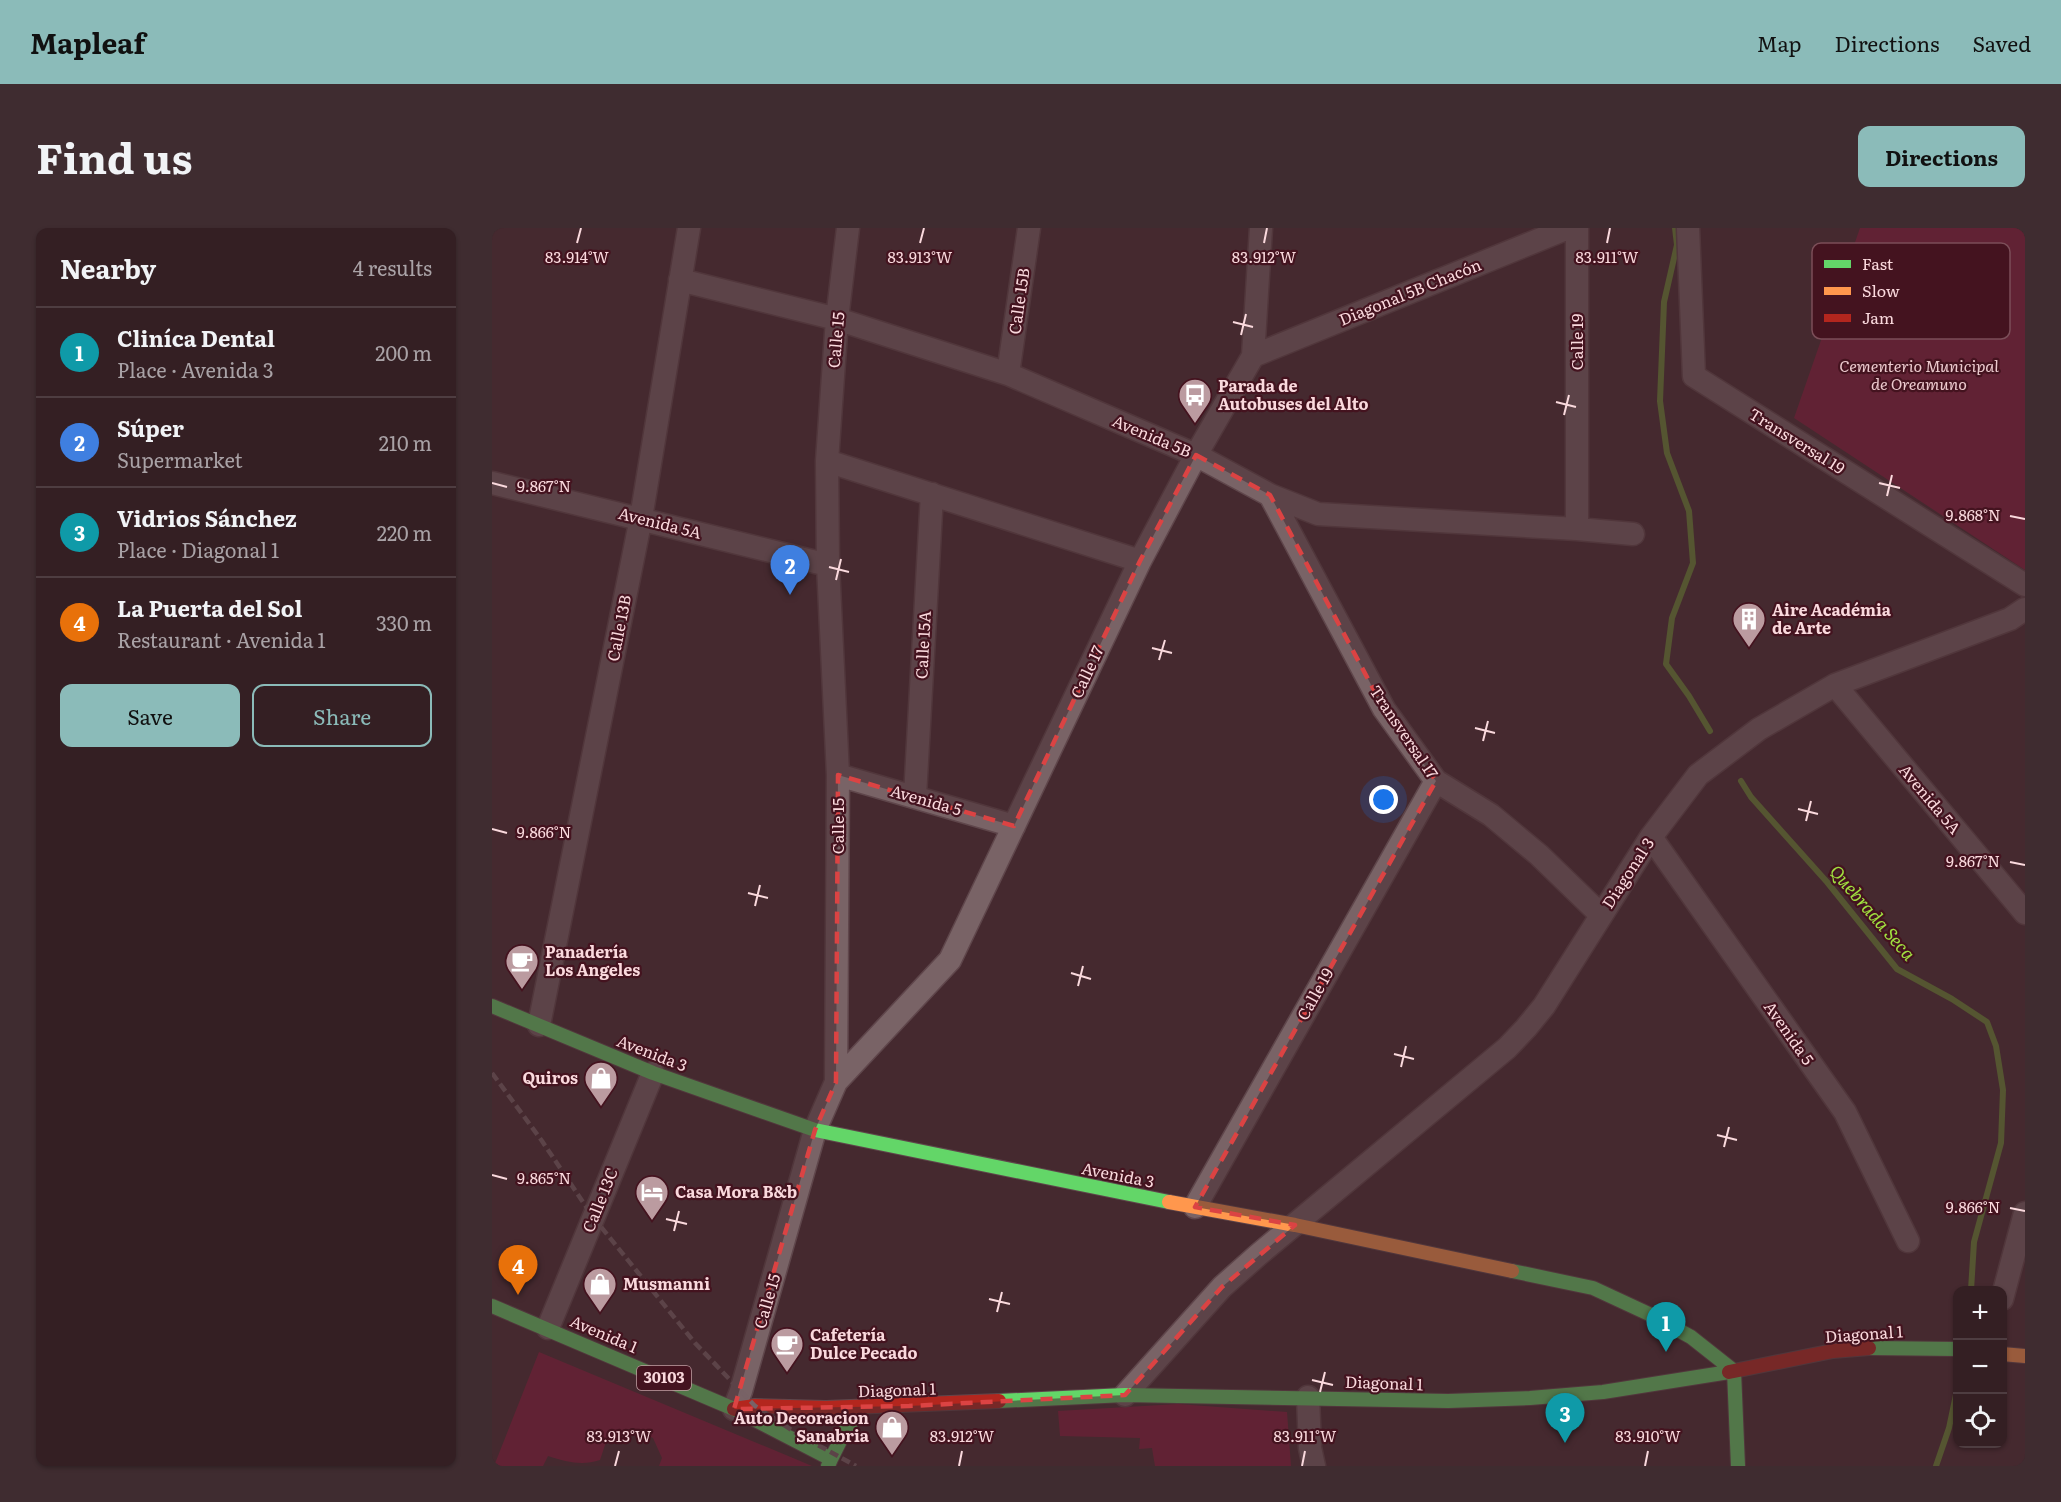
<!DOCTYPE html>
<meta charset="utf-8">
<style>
body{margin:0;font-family:Literata,serif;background:#3f2c30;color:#f1f3f6}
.controls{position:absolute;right:18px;bottom:18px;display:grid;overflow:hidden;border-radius:12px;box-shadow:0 2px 4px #0004}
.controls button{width:54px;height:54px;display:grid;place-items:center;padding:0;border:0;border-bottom:2px solid #4e3d41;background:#341f23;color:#f1f3f6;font:30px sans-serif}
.you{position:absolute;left:892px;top:572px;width:21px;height:21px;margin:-15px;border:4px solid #fff;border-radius:50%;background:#1a73e8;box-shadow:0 0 0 9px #1a73e833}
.badge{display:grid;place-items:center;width:39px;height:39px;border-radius:50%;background:#8bbbb9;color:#fff;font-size:20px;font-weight:700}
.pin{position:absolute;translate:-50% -50px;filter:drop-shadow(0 2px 3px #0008)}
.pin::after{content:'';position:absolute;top:32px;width:21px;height:18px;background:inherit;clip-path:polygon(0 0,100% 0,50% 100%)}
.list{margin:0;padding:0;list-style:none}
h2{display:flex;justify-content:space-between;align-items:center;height:78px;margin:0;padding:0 24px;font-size:26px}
h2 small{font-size:20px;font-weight:400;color:#a9a2a6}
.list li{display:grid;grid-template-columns:39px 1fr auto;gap:18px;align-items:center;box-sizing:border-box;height:90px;padding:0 24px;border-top:2px solid #4e3d41}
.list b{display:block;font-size:22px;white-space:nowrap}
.list p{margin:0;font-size:20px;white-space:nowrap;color:#a9a2a6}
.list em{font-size:20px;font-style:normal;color:#a9a2a6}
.actions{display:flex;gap:12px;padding:18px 24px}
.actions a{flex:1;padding:14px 0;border:2px solid #8bbbb9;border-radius:12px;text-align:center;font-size:21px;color:#8bbbb9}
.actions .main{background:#8bbbb9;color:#111}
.icon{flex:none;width:33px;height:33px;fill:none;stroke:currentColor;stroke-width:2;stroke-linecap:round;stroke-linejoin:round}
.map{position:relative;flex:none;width:1533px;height:1238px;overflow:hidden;border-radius:12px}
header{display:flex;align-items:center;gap:36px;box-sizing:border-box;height:84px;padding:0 30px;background:#8bbbb9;color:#111}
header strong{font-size:28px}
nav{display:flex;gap:33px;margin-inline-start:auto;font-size:21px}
.intro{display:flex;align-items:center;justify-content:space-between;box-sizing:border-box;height:144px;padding:0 36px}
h1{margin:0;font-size:42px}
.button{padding:15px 27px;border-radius:12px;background:#8bbbb9;color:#111;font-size:21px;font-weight:700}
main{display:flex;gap:36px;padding:0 36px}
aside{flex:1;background:#341f23;border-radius:12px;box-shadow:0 2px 4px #0004}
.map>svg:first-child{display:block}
</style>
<header>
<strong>Mapleaf</strong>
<nav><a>Map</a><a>Directions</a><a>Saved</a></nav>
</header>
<div class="intro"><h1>Find us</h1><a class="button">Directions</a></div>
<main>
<aside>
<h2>Nearby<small>4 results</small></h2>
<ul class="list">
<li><span class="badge" style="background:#0f9aa8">1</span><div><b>Cliníca Dental</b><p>Place · Avenida 3</p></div><em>200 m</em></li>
<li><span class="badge" style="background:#3f7fe0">2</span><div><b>Súper</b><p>Supermarket</p></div><em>210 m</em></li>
<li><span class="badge" style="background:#0f9aa8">3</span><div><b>Vidrios Sánchez</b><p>Place · Diagonal 1</p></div><em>220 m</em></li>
<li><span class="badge" style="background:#e8710a">4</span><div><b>La Puerta del Sol</b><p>Restaurant · Avenida 1</p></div><em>330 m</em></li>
</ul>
<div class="actions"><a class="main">Save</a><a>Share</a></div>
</aside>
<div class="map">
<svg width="1533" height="1238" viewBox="0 0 1533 1238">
<rect width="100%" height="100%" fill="#45292f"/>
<path fill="#831a3a" d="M 1368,0 L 1533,0 L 1533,342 L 1302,190 Z
M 47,1124 L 320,1238 L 167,1238 L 170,1230 L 161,1210 L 141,1200 L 116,1208 L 108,1232 C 90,1238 75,1234 56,1228 L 51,1238 L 2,1238 Z
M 686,1176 L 795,1184 L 799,1238 L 663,1238 L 660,1220 L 647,1221 L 648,1210 L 568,1208 L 566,1183 Z"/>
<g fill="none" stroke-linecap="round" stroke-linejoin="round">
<path stroke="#688933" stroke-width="6" d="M 1183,0 L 1185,17 L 1172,74 L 1168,173 L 1175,225 L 1197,283 L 1201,335 L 1180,390 L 1174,436 L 1197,468 L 1218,503
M 1249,553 L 1259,569 L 1335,654 L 1405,741 L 1460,771 L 1495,794 L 1504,818 L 1511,862 L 1509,915 L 1482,1014 L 1479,1062
M 1444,1238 L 1457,1200 L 1466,1157"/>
<defs>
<path id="street" d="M 1196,0 L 1202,148 L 1533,357
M 188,52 L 345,91 L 516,146 L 704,227 L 778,267 L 826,286 L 1085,301 L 1141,306
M 761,128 L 1076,0
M 516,146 L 537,0
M 335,233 L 648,333
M 0,255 L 336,337
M 778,267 L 892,481 L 944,553 L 999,587 L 1047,627 L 1109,687
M 1085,301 L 1085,0
M 1343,457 L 1533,685
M 346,547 L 522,598
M 423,568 L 440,266
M 1159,609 L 1353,884 L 1416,1013
M 47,797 L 149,290 L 197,0
M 344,854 L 458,732 L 648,333 L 704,227 L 761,128 L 769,0
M 703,979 L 944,553
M 1510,1071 L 1533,985
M 56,1100 L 161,845
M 633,1167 L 730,1059 L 766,1027 L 1015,820 L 1034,800 L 1052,778 L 1159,609 L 1206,547 L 1267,501 L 1343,457 L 1518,391 L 1533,381
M 816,1169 L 818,1220 L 822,1238
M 242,1181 L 249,1163 L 323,902 L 344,854 L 346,547 L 336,337 L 335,233 L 345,91 L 356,0"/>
<path id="fast" d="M 0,778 L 161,845 L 323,902 L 677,974
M 1020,1043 L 1101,1060 L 1157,1086 L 1199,1109 L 1242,1143 L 1246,1238
M 0,1078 L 242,1181 L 339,1231 L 336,1238
M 1377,1120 L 1466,1121
M 507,1173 L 633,1167 L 956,1173 L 1038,1170 L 1111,1164 L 1237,1144
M 339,1231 L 354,1201 L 371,1180"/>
<path id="slow" d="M 677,974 L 803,997 L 1020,1043
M 1510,1126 L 1533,1128"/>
<path id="jam" d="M 1237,1144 L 1341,1123 L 1377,1120
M 242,1181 L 263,1178 L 334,1180 L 507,1173"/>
</defs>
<use href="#street" stroke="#5f464b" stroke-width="25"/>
<use href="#fast" stroke="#5f464b" stroke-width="16"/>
<use href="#slow" stroke="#5f464b" stroke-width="16"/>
<use href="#jam" stroke="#5f464b" stroke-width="16"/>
<use href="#street" stroke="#796366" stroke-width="22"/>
<use href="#fast" stroke="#63d668" stroke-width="14"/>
<use href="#slow" stroke="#ff974d" stroke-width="14"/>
<use href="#jam" stroke="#b3261e" stroke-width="14"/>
<path stroke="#786266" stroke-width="4.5" stroke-dasharray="9 4.5" stroke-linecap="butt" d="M 0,845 L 50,913 L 101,989 L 203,1115 L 263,1178 L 304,1205 L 364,1238"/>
</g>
<path d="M0 0H1533V1238H0ZM 704,227 L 778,267 L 892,481 L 944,553 L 703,979 L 803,997 L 730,1059 L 633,1167 L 417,1178 L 242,1181 L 323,902 L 344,854 L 346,547 L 522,598 L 648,333 Z" fill="#45292f" fill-opacity=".55" fill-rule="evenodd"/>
<path fill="none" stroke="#db4343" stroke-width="4.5" stroke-dasharray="12 8" stroke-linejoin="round" d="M 704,227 L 778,267 L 892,481 L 944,553 L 703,979 L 803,997 L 730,1059 L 633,1167 L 417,1178 L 242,1181 L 323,902 L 344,854 L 346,547 L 522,598 L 648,333 Z"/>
<path fill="none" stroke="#fad9dd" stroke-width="2" d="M 85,15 L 89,0M 428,15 L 432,0M 772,15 L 775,0M 1115,15 L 1118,0M 741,94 L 761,99M 749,107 L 754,86M 1064,174 L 1084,179M 1072,187 L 1077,167M 0,255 L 15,259M 1387,255 L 1408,260M 1395,268 L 1400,247M 1518,288 L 1533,291M 337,339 L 357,344M 344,352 L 349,331M 660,420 L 680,425M 667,432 L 673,412M 983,500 L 1003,505M 991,513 L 996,493M 1306,581 L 1326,586M 1314,593 L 1319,573M 0,601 L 15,605M 1518,634 L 1533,637M 256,665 L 276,670M 263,678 L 268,657M 579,745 L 599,751M 586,758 L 591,738M 902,826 L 922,831M 909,839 L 914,818M 1225,907 L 1245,912M 1232,919 L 1237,899M 0,947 L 15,951M 1518,980 L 1533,983M 174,991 L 195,996M 182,1003 L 187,983M 497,1071 L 518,1076M 505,1084 L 510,1064M 820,1152 L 841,1157M 828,1164 L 833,1144M 123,1238 L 127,1223M 467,1238 L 470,1223M 810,1238 L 813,1223M 1153,1238 L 1156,1223"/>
<defs>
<symbol id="bus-pin" viewBox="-11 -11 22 30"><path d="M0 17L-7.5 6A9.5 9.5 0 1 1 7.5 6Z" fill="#bb9ba0" stroke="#44131f"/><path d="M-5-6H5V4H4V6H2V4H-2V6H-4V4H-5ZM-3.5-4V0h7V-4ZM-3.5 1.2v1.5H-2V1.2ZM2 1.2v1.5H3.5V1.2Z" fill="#fff"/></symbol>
<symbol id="building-pin" viewBox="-11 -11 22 30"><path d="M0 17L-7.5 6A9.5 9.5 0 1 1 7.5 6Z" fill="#bb9ba0" stroke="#44131f"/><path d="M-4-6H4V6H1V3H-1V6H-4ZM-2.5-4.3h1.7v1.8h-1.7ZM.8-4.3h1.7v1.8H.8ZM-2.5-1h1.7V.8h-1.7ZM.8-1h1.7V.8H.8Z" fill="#fff"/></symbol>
<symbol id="cafe-pin" viewBox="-11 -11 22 30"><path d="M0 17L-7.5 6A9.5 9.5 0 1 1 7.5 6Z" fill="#bb9ba0" stroke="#44131f"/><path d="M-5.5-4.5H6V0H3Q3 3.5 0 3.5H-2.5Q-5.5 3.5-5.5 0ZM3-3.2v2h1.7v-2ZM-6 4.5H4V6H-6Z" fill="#fff"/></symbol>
<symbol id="shop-pin" viewBox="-11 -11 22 30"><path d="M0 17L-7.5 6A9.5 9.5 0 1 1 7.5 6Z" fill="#bb9ba0" stroke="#44131f"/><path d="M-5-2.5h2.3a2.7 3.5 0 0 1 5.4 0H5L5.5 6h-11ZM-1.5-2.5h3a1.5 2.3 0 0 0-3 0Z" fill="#fff"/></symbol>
<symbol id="hotel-pin" viewBox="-11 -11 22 30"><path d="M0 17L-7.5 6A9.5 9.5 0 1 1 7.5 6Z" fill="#bb9ba0" stroke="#44131f"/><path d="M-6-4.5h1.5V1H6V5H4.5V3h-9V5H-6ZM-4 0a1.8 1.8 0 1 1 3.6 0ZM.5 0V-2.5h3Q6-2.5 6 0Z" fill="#fff"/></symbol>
</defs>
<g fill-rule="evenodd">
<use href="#bus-pin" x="684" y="148" width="38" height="52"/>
<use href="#building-pin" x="1238" y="372" width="38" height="52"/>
<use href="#cafe-pin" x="11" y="714" width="38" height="52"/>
<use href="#shop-pin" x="90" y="831" width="38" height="52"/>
<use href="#hotel-pin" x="141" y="945" width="38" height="52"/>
<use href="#shop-pin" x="89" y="1037" width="38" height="52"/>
<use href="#cafe-pin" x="276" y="1097" width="38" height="52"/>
<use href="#shop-pin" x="381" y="1180" width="38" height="52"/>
</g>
<g text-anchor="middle" stroke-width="4.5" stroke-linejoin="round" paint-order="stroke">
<rect fill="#44131f" stroke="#c39ea4" stroke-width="1.5" x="145" y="1138" width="54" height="24" rx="4.5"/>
<g font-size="15" font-weight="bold" fill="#fad9dd">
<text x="172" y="1155">30103</text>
</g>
<g font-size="16" fill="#fad9dd" stroke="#44131f">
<text transform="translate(918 64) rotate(-22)" y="6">Diagonal 5B Chacón</text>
<text transform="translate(527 73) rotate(-82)" y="6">Calle 15B</text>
<text transform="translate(344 112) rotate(-85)" y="6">Calle 15</text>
<text transform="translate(1085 114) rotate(-90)" y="6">Calle 19</text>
<text transform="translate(660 208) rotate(23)" y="6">Avenida 5B</text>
<text transform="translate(1305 213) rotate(32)" y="6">Transversal 19</text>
<text transform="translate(168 295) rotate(14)" y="6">Avenida 5A</text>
<text transform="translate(127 400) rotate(-79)" y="6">Calle 13B</text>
<text transform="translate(431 417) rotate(-87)" y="6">Calle 15A</text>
<text transform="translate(595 444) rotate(-65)" y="6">Calle 17</text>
<text transform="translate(912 504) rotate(56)" y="6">Transversal 17</text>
<text transform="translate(1438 571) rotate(50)" y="6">Avenida 5A</text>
<text transform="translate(434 572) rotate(16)" y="6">Avenida 5</text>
<text transform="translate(346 598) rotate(-90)" y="6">Calle 15</text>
<text transform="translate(1136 645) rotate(-57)" y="6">Diagonal 3</text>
<text transform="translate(823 766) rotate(-61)" y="6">Calle 19</text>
<text transform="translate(1297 805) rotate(55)" y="6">Avenida 5</text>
<text transform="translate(160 825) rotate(21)" y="6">Avenida 3</text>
<text transform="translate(626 947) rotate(11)" y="6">Avenida 3</text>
<text transform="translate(108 972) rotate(-68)" y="6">Calle 13C</text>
<text transform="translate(275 1073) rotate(-74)" y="6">Calle 15</text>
<text transform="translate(112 1106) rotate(23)" y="6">Avenida 1</text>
<text transform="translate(1372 1106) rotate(-4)" y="6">Diagonal 1</text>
<text transform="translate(892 1155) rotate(2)" y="6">Diagonal 1</text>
<text transform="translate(405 1162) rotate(-2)" y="6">Diagonal 1</text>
</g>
<g font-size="16" font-style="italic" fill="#eccace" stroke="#44131f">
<text x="1427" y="144">Cementerio Municipal<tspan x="1427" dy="18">de Oreamuno</tspan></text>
</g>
<g font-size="16" font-weight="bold" fill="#fad9dd" stroke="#44131f" text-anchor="start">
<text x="726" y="164">Parada de<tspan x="726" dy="18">Autobuses del Alto</tspan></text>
<text x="1280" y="388">Aire Académia<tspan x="1280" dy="18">de Arte</tspan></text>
<text x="53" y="730">Panadería<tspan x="53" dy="18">Los Angeles</tspan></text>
<text x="86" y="856" text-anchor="end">Quiros</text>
<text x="183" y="970">Casa Mora B&amp;b</text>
<text x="131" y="1062">Musmanni</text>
<text x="318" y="1113">Cafetería<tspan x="318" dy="18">Dulce Pecado</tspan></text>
<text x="377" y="1196" text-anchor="end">Auto Decoracion<tspan x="377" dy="18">Sanabria</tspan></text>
</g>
<g font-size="18" font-style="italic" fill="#a0e040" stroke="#44131f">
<text transform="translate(1380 685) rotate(49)" y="6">Quebrada Seca</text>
</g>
</g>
<rect x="1320" y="15" width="198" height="96" rx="9" fill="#44131f" stroke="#7b4e58" stroke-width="1.5"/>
<rect x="1332" y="32" width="27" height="8" fill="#63d668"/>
<rect x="1332" y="59" width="27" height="8" fill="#ff974d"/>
<rect x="1332" y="86" width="27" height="8" fill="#b3261e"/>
<g font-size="16" fill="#fad9dd">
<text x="1370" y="42">Fast</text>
<text x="1370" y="69">Slow</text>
<text x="1370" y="96">Jam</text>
</g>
<g font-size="15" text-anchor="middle" fill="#fad9dd" stroke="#44131f" stroke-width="4.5" stroke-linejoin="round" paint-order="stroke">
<text x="85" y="35">83.914°W</text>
<text x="428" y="35">83.913°W</text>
<text x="772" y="35">83.912°W</text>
<text x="1115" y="35">83.911°W</text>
<text x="52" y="264">9.867°N</text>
<text x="1481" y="293">9.868°N</text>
<text x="52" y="610">9.866°N</text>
<text x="1481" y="639">9.867°N</text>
<text x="52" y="956">9.865°N</text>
<text x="1481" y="985">9.866°N</text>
<text x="127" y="1214">83.913°W</text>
<text x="470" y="1214">83.912°W</text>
<text x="813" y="1214">83.911°W</text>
<text x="1156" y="1214">83.910°W</text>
</g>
</svg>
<div class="controls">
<button>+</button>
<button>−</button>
<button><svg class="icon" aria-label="locate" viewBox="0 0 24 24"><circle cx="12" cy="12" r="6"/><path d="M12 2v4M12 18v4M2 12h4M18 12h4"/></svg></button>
</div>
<div class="you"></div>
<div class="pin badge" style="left:1174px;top:1124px;background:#0f9aa8">1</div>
<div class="pin badge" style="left:298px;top:367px;background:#3f7fe0">2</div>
<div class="pin badge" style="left:1073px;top:1215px;background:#0f9aa8">3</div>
<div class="pin badge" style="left:26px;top:1067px;background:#e8710a">4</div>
</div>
</main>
